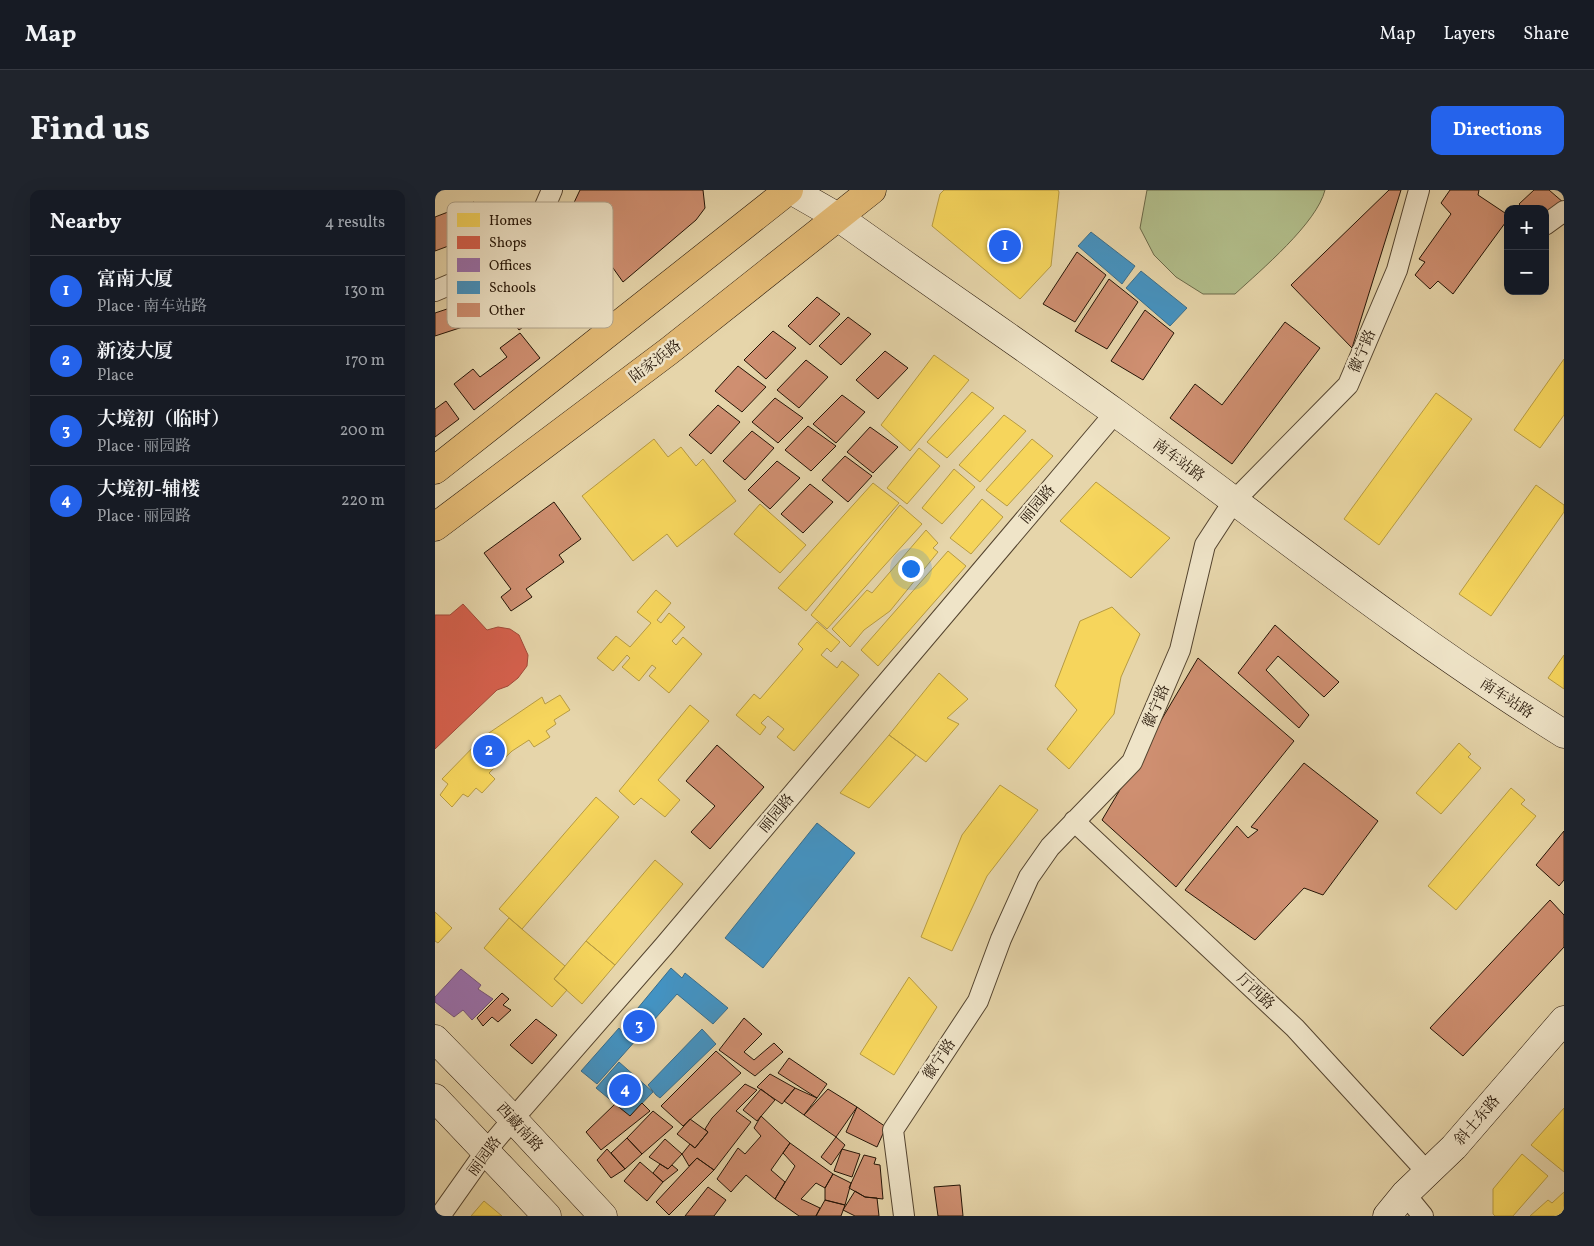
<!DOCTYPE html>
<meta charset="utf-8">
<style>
body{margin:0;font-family:Vollkorn,"Noto Serif SC",serif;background:#20242c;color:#f1f3f6}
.controls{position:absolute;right:15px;top:15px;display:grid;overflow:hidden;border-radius:10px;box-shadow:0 5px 20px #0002}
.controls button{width:45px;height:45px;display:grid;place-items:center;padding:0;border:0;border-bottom:1px solid #363941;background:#171b24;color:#f1f3f6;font:25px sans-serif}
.you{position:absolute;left:475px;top:378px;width:18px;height:18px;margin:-12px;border:4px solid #fff;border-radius:50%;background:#1a73e8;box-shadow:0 0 0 8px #1a73e833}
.badge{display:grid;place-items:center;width:32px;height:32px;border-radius:50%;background:#2563eb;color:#fff;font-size:16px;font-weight:700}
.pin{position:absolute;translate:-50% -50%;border:2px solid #fff;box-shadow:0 1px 5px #0006}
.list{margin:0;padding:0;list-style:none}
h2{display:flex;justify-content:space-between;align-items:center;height:65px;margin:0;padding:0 20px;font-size:21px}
h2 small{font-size:16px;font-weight:400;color:#9ea1a6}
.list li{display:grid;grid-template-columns:32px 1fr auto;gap:15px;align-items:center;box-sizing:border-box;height:70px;padding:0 20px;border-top:1px solid #363941}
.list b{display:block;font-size:19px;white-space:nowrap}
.list p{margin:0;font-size:16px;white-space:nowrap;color:#9ea1a6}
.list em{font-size:16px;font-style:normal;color:#9ea1a6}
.map{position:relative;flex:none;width:1129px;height:1026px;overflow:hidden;border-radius:10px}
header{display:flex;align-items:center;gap:30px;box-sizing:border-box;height:70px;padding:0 25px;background:#171b24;border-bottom:1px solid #363941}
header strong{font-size:24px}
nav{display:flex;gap:28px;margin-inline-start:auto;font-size:18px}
.intro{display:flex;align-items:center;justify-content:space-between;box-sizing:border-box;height:120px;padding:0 30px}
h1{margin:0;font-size:35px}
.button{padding:12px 22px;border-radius:10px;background:#2563eb;color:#fff;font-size:18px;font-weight:700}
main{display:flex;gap:30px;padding:0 30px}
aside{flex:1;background:#171b24;border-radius:10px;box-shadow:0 5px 20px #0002}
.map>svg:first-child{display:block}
</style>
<header>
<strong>Map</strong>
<nav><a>Map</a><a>Layers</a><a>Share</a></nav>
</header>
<div class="intro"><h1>Find us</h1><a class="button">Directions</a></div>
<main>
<aside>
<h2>Nearby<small>4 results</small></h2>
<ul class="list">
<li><span class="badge">1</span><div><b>富南大厦</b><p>Place · 南车站路</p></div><em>130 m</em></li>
<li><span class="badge">2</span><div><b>新凌大厦</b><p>Place</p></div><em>170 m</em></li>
<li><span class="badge">3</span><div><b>大境初（临时）</b><p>Place · 丽园路</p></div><em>200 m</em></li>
<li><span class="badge">4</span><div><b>大境初-辅楼</b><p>Place · 丽园路</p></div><em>220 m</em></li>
</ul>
</aside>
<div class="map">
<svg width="1129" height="1026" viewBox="0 0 1129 1026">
<rect width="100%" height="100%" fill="#e6d5aa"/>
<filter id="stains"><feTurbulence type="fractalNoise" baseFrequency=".004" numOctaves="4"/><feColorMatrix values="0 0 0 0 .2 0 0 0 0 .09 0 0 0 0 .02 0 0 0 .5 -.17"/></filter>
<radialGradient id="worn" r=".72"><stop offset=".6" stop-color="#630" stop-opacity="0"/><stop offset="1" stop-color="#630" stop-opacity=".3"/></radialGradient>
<path fill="#b2be8b" stroke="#6b6948" d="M 712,0 L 890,0 C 882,33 826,80 800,104 L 768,104 L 741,87 L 719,65 L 705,38 Z"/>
<path fill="#f6d55c" stroke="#b79b42" d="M 509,0 L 623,0 L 624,2 L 616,76 L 585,109 L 497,36 L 505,4 Z
M 499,165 L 534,190 L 475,261 L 446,235 Z
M 1129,169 L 1129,225 L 1105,258 L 1079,240 Z
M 537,202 L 559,218 L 512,268 L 492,252 Z
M 1001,203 L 1037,229 L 944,355 L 909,329 Z
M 569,225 L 591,241 L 545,292 L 524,275 Z
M 219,249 L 233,267 L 246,257 L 261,276 L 268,269 L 301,311 L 242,357 L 232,344 L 198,371 L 147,306 Z
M 597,249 L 618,266 L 572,316 L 551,300 Z
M 484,258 L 505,276 L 472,314 L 452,298 Z
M 519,279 L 540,297 L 507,334 L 487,318 Z
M 661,292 L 735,348 L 696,388 L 625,331 Z
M 438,293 L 464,313 L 371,421 L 343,398 Z
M 1101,295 L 1129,315 L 1129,322 L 1056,426 L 1024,404 Z
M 547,309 L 568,327 L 536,364 L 515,348 Z
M 325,314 L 371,355 L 345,383 L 299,344 Z
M 465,315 L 487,334 L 392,439 L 376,425 Z
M 491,340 L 503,353 L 498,358 L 503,362 L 455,421 L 429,440 L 415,457 L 397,439 L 432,400 L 437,403 Z
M 513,361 L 531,376 L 443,476 L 426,460 Z
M 221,400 L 236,413 L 222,430 L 226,433 L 234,423 L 250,437 L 237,451 L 241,455 L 248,447 L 267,464 L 234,503 L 214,486 L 221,478 L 217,475 L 204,491 L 187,477 L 195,468 L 192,465 L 178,481 L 162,468 L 181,446 L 195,457 L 216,433 L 202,422 Z
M 677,417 L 705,444 L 686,487 L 679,524 L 634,579 L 612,559 L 642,520 L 620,496 L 645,431 Z
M 382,432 L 405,452 L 396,462 L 392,458 L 386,465 L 402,478 L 407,471 L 424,485 L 359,561 L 342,547 L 349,539 L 333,526 L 326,533 L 331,537 L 325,545 L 301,525 L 319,504 L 325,509 L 368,459 L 363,454 Z
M 1129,465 L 1129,499 L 1113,488 Z
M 504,483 L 533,509 L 512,528 L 524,534 L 491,572 L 454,545 Z
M 125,505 L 135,520 L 119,530 L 121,534 L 111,541 L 115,547 L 99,557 L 94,550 L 77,561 L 54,583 L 60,589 L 47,603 L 41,598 L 33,607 L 28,604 L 17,617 L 5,605 L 13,594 L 7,589 L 48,547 L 107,507 L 110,514 Z
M 255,515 L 274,531 L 223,590 L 245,610 L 230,627 L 206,608 L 199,615 L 184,601 Z
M 454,545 L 481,565 L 434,618 L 405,603 Z
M 1024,553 L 1036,564 L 1033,567 L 1046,578 L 1006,624 L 981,603 Z
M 565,595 L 603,620 L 552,686 L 517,761 L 486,747 L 527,645 Z
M 1076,598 L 1090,610 L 1086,614 L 1101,626 L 1021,720 L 993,696 Z
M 161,607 L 184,627 L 87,739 L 64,719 Z
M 220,670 L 248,694 L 180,775 L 151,751 Z
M 0,722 L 17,738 L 3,753 L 0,751 Z
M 74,728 L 130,776 L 119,789 L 132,800 L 117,817 L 49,758 Z
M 151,751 L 180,775 L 147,814 L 119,789 Z
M 474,787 L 502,817 L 459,885 L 425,864 Z
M 1129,918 L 1129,982 L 1096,955 Z
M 1087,964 L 1113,986 L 1078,1026 L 1060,1026 L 1058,1024 L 1058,999 Z
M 1129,1002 L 1129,1026 L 1095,1026 L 1113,1010 L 1117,1013 Z
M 49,1011 L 67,1026 L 36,1026 Z"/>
<path fill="#d6604d" stroke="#a14938" d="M 28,414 L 52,440 L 63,437 L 75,439 L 84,445 L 93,465 L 92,476 L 83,488 L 73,496 L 62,500 L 0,559 L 0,425 L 15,425 Z"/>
<path fill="#9970ab" stroke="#76547a" d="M 26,779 L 46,795 L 43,799 L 58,809 L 37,830 L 28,820 L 19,827 L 0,812 L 0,807 Z"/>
<path fill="#4393c3" stroke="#3a6d8a" d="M 656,42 L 700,76 L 687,94 L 643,56 Z
M 706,81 L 752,118 L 735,136 L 691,98 Z
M 382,633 L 420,663 L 328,778 L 290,748 Z
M 236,778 L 247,788 L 250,783 L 293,818 L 278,834 L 242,804 L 162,894 L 146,881 L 184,838 L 188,843 L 197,834 L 193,830 Z
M 267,839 L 281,854 L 225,908 L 221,905 L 213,895 Z
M 184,872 L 218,902 L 195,926 L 161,898 Z"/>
<path fill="#cf8f71" stroke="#241406" d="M 145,0 L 268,0 L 270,18 L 261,30 L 188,92 L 136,19 Z
M 954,0 L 966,0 L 917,158 L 856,95 Z
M 1015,0 L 1044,0 L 1043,5 L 1073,25 L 1073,29 L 1018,104 L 1003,91 L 995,99 L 980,85 L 990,72 L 984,69 L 1016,24 L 1006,13 Z
M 1099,0 L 1114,0 L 1129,13 L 1110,30 L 1110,19 L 1089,19 L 1084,14 Z
M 39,12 L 51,42 L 0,61 L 0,27 Z
M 642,62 L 671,85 L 640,132 L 608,114 Z
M 674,89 L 703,112 L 672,159 L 640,141 Z
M 82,96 L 105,125 L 84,140 L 62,111 Z
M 382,107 L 405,124 L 375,155 L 353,136 Z
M 39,110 L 46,131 L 0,146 L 0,123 Z
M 710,120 L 739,143 L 708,190 L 676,171 Z
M 413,127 L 436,144 L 406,175 L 384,156 Z
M 850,132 L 885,158 L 797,274 L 735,228 L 760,194 L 787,215 Z
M 338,141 L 361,158 L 331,189 L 309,170 Z
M 85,143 L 105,168 L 39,220 L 19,194 L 38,179 L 45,187 L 72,167 L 65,158 Z
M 450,161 L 473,178 L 443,209 L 421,190 Z
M 371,170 L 393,187 L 364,218 L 342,200 Z
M 303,176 L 331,197 L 307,222 L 280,201 Z
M 407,205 L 430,222 L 401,253 L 378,234 Z
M 340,208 L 368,228 L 343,253 L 317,232 Z
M 11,211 L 24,229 L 0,247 L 0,219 Z
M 283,215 L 305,232 L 276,264 L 254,245 Z
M 373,236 L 401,256 L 376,281 L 350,260 Z
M 435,237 L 463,257 L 438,283 L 412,262 Z
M 317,241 L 339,258 L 310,290 L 288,271 Z
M 410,266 L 437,286 L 413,312 L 387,290 Z
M 342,271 L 365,288 L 335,319 L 313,300 Z
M 375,294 L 398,312 L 368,343 L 346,324 Z
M 119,312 L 146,349 L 124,365 L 129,372 L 91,399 L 97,407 L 76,421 L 66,407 L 76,399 L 49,363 Z
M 840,435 L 904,492 L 889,507 L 843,466 L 831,480 L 874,525 L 864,538 L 803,483 Z
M 763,468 L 859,551 L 741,697 L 667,630 Z
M 282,555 L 329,597 L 275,659 L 256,642 L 280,616 L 251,591 Z
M 869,573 L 943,631 L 888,705 L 869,698 L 820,750 L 750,700 L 802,636 L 813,648 L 823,640 L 816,637 Z
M 1129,641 L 1129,690 L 1124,696 L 1101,675 Z
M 1115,710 L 1129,725 L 1129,757 L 1028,866 L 995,838 Z
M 67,803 L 74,809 L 68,815 L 76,820 L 63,832 L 57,827 L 48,836 L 42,828 Z
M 309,828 L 327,844 L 309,862 L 319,870 L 339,853 L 348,862 L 320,886 L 284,860 Z
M 101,829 L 122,845 L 97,874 L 75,855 Z
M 281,861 L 306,883 L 248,936 L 226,916 Z
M 354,868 L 392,894 L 382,908 L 343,883 Z
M 335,884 L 360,898 L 347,914 L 322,897 Z
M 310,894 L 322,900 L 301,921 L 316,932 L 279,980 L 262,968 L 254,976 L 247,964 L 255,954 L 260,958 L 273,942 L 270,939 L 277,928 Z
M 360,898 L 382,908 L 369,925 L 349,911 Z
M 326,899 L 340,910 L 322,931 L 308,920 Z
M 393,899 L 422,917 L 401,947 L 369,925 Z
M 207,913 L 215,921 L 166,960 L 151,942 L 180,914 L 195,926 Z
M 422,917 L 451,937 L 442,957 L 411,942 Z
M 218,921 L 238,937 L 207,964 L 192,948 Z
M 326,926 L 355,953 L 336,980 L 350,992 L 340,1009 L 311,985 L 296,1002 L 282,989 L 303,958 L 310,964 L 326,946 L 319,938 Z
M 255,929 L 273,942 L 260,958 L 242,944 Z
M 401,947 L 410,955 L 396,975 L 386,967 Z
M 192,948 L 207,964 L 190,979 L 176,963 Z
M 230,949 L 247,964 L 233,979 L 214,967 Z
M 355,953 L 398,984 L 390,998 L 381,993 L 366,1009 L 385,1018 L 381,1026 L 364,1026 L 340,1009 L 360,976 L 348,963 Z
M 172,959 L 190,979 L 176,988 L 162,970 Z
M 407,959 L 425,964 L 417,987 L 399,981 Z
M 429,965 L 441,968 L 439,974 L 445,975 L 448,1009 L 430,1007 L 414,998 Z
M 262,968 L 279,980 L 234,1025 L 221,1012 Z
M 205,972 L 228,992 L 212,1011 L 189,991 Z
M 225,974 L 233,979 L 237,975 L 243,980 L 228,992 L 218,983 Z
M 398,984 L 416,993 L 410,1015 L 390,1010 L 390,998 Z
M 525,995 L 528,1026 L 503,1026 L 499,997 Z
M 273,997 L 291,1010 L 279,1026 L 250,1026 Z
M 420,1001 L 430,1007 L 442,1008 L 444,1026 L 420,1026 L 408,1020 Z
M 390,1010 L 410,1015 L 406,1026 L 381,1026 Z"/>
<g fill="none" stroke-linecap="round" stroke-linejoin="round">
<defs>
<path id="street" d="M 1110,35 L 1129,21
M 0,101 L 63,74 L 95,51 L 117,0
M 639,631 L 860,838 L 992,982
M 970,1004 L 988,1026
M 5,1026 L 51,961 L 78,929 L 229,756 L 680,223
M 469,1026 L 458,940 L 543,811 L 566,749 L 594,687 L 615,657 L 697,572 L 745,460 L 770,355 L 798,312 L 913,195 L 962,80 L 984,0"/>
<path id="secondary" d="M 356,0 L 403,27 C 495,93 589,157 681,223 C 829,331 973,447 1129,544
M 0,849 L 78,929 L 168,1026
M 0,908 L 112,1026
M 952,1026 L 970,1004 L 1019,957 L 1129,830"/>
<path id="primary" d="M 0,280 L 354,0
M 0,337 L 234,161 L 437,0"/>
</defs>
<use href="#street" stroke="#54442f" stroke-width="22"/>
<use href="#secondary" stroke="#241406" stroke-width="29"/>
<use href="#primary" stroke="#241406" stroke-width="29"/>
<use href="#street" stroke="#efe4c8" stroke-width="20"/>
<use href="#secondary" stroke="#efe4c8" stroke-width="28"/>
<use href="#primary" stroke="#e3ba75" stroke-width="28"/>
</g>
<g text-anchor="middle" stroke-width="5" stroke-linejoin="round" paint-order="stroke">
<g font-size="15" fill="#241406" stroke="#efe4c8">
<text transform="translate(927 161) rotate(-67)" y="5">徽宁路</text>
<text transform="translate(220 171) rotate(-37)" y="5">陆家浜路</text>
<text transform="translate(744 270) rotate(37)" y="5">南车站路</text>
<text transform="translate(602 314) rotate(-50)" y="5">丽园路</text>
<text transform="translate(1072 508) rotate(33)" y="5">南车站路</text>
<text transform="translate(721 516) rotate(-67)" y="5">徽宁路</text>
<text transform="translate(341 623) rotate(-50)" y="5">丽园路</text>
<text transform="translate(821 801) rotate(43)" y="5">厅西路</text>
<text transform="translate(504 869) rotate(-56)" y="5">徽宁路</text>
<text transform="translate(1042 930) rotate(-49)" y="5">斜土东路</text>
<text transform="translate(85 937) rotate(47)" y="5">西藏南路</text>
<text transform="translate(49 966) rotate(-53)" y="5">丽园路</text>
</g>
</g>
<rect x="12" y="12" width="166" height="126" rx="8" fill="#efe4c8" stroke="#b2a68e" stroke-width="1"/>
<rect x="22" y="23" width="23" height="14" fill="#f6d55c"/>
<rect x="22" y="46" width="23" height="13" fill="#d6604d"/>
<rect x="22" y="68" width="23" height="14" fill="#9970ab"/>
<rect x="22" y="91" width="23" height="13" fill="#4393c3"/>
<rect x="22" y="113" width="23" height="14" fill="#cf8f71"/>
<g font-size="14" fill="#241406">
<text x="54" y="35">Homes</text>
<text x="54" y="57">Shops</text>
<text x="54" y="80">Offices</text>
<text x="54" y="102">Schools</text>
<text x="54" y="125">Other</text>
</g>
<rect width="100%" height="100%" filter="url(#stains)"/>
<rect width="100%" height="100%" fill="url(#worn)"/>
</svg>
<div class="controls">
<button>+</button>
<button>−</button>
</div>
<div class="you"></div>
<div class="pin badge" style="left:570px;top:56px">1</div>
<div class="pin badge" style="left:54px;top:561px">2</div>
<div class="pin badge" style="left:204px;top:836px">3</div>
<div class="pin badge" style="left:190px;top:900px">4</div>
</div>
</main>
